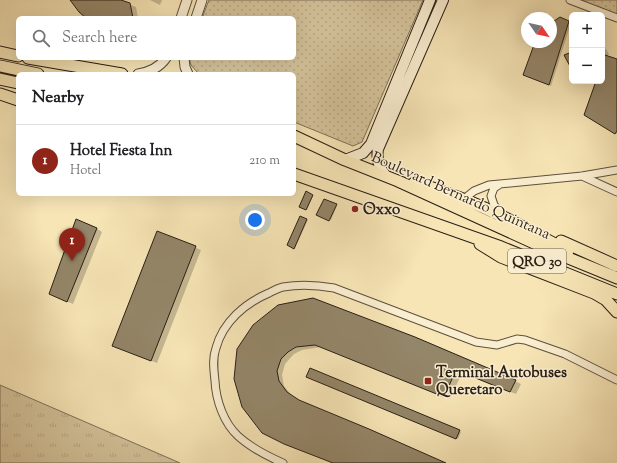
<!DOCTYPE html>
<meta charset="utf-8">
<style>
body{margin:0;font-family:"Sorts Mill Goudy",serif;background:#f2f2f2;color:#202124}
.controls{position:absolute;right:12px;top:12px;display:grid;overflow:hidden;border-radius:6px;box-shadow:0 4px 16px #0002}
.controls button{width:36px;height:36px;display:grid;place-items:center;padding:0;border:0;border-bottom:1px solid #e0e0e0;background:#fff;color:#202124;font:20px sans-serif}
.compass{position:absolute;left:521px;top:12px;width:36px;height:36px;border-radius:50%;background:#fff;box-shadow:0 4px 16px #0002;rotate:124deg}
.you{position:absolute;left:255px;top:220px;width:14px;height:14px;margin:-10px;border:3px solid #fff;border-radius:50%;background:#1a73e8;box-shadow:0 0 0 6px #1a73e833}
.badge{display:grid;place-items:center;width:26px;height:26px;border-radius:50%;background:#8f2418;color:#fff;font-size:13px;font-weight:700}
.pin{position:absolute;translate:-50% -33px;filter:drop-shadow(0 1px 2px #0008)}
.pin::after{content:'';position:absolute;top:21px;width:14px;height:12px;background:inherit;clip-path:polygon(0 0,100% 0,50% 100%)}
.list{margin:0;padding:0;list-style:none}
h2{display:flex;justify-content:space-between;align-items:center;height:52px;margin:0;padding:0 16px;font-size:17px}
h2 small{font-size:13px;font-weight:400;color:#757577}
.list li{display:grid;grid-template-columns:26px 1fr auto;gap:12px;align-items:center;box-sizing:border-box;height:72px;padding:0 16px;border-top:1px solid #e0e0e0}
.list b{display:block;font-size:15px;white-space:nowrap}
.list p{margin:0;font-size:13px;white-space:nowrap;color:#757577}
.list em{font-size:13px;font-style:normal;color:#757577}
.icon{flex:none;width:22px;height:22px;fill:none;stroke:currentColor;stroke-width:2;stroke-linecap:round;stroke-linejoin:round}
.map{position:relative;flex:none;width:617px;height:463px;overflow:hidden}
.search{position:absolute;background:#fff;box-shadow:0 4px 16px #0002;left:16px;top:16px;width:280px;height:44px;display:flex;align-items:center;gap:10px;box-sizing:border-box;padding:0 14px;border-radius:6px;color:#757577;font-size:15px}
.panel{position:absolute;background:#fff;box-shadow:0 4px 16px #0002;left:16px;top:72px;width:280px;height:124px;border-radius:6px}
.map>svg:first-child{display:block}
</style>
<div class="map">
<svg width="617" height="463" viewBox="0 0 617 463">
<defs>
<pattern id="grass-dots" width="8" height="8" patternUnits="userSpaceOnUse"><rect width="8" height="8" fill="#d4c39b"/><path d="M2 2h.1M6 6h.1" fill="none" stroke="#b6a785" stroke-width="1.8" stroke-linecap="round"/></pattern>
<pattern id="park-tufts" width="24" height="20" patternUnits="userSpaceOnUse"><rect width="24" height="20" fill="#d4c39b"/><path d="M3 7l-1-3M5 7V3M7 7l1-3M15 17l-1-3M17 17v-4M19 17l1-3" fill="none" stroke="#b6a785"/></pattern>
</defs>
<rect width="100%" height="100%" fill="#f7e5b6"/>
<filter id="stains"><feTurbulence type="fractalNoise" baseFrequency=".005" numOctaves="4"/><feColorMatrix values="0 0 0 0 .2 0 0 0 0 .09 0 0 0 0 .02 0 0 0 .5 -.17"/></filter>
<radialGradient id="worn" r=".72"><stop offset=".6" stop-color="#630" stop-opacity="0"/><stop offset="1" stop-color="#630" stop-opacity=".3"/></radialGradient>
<path fill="url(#grass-dots)" stroke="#7e7158" d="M 209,0 L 423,0 L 362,142 L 353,146 L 294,122 L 294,74 L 198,73 L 191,65 L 189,58 L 294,58 L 294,18 L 202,18 Z
M 575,0 L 617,0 L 617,16 Z"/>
<path fill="url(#park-tufts)" stroke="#7e7158" d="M 0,385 L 164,456 L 180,463 L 0,463 Z"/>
<path fill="#0003" d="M 72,0 L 119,0 L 136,7 L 138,18 L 88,18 Z
M 150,0 L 162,0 L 160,5 Z
M 568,22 L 571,23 L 551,86 L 524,75 L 536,42 L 551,42 L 551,24 Z
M 602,46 L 606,49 L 609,54 L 607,56 L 617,60 L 617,134 L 585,114 L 597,81 L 602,81 Z
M 307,193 L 313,196 L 307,210 L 300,207 Z
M 324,200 L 337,206 L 331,220 L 318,215 Z
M 301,217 L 308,220 L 295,248 L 288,245 Z
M 96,228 L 102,232 L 73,304 L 50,294 Z
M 157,232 L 201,250 L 157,363 L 119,348 Z
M 254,326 L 515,381 L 521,384 L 516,394 L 462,373 L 450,399 L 321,347 L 302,350 L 294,354 L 285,364 L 282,375 L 284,386 L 293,397 L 301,402 L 444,463 L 332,463 L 291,447 L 269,435 Z
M 311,369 L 461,432 L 458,439 L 308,376 Z"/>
<path fill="#948669" stroke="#291f16" d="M 70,0 L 121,0 L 130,3 L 133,18 L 86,18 L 79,12 Z
M 560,17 L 569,21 L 549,85 L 523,75 L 535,42 L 551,42 L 551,23 Z
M 572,52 L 572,70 L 564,55 Z
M 605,55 L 617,59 L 617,131 L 615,134 L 584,115 L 596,81 L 602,81 L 602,63 Z
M 306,191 L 313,195 L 306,210 L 299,207 Z
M 324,199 L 337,204 L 329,221 L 316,215 Z
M 300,216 L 307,219 L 294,249 L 287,245 Z
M 76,219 L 97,228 L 67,302 L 49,294 Z
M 157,231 L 196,246 L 151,361 L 112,346 Z
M 313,298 L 415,337 L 516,380 L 510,392 L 456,370 L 444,397 L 315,345 L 296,347 L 288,352 L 281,359 L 277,371 L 279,381 L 287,392 L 299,400 L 369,429 L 446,463 L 333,463 L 284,444 L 262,433 L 242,407 L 234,379 L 237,349 L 253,325 L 278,305 Z
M 310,368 L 460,430 L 456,439 L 306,377 Z"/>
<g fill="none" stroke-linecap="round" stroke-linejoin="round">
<defs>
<path id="minor" d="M 570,0 L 617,18
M 582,176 L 617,192
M 499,185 L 494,188 L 491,196 L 494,205 L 503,215
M 464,199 L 474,191 L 489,185 L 582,176 L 617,170
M 283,463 C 267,456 251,448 238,436 C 224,423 216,401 215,381 C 214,370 212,359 216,348 C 223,322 245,303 269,293 C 273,291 278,288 283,287 C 300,284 317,285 334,288 L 476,342 L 497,345 L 517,339 L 525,340 L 565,354 L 617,380"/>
<path id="tertiary" d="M 181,18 L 187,0
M 196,18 L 202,0
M 184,58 L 185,67 L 188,74
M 138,74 C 150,72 159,68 166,58"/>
<path id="secondary" d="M 345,160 L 363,153 L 371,144 L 430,0
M 386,176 C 379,168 376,160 378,149 L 443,0"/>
<path id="trunk" d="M 0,52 L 18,56
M 28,58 L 122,74
M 0,66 L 38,74
M 0,79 L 18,83
M 0,94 L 18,100
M 294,136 L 345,160 L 398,181 L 556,253 L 617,278
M 294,174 L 501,247 L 617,294
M 414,183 C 425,185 436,189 446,193 C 489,207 528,230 568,251
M 561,241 L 617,266
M 480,244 L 501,257 L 594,293 L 606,300 L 617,312"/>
</defs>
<use href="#minor" stroke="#5c503e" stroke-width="9"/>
<use href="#tertiary" stroke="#5c503e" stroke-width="11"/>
<use href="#secondary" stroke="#291f16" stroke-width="12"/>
<use href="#trunk" stroke="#291f16" stroke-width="13"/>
<use href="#minor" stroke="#faeed0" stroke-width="7"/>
<use href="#tertiary" stroke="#faeed0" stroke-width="9"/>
<use href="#secondary" stroke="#faeed0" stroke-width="10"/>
<use href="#trunk" stroke="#f7e5b6" stroke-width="11"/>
</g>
<g fill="#8f2418" stroke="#faeed0" stroke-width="1.5">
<circle cx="355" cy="209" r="4"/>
<rect x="424" y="377" width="8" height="8" rx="2"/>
</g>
<g text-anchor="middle" stroke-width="3" stroke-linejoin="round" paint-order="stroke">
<rect fill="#faeed0" stroke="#685d4e" stroke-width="1" x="508" y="249" width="58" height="24" rx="3"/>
<g font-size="14" font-weight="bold" fill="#291f16">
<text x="537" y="266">QRO 30</text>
</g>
<g font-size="15" fill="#291f16" stroke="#faeed0">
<text transform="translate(461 195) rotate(24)" y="5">Boulevard Bernardo Quintana</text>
</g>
<g font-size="15" font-weight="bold" fill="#291f16" stroke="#faeed0" text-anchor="start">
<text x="363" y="214">Oxxo</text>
<text x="436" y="377">Terminal Autobuses<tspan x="436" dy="17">Queretaro</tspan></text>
</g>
</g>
<rect width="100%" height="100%" filter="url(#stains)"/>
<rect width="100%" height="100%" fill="url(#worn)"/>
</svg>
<div class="controls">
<button>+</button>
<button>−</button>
</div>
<svg class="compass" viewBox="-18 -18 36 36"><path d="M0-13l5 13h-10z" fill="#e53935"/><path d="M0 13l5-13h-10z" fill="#757577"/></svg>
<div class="you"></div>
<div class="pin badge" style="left:72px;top:261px">1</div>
<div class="search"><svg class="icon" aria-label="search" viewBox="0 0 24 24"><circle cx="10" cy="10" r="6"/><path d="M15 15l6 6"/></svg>Search here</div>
<section class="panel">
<h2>Nearby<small></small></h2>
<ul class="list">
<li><span class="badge">1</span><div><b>Hotel Fiesta Inn</b><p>Hotel</p></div><em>210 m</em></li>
</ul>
</section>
</div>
